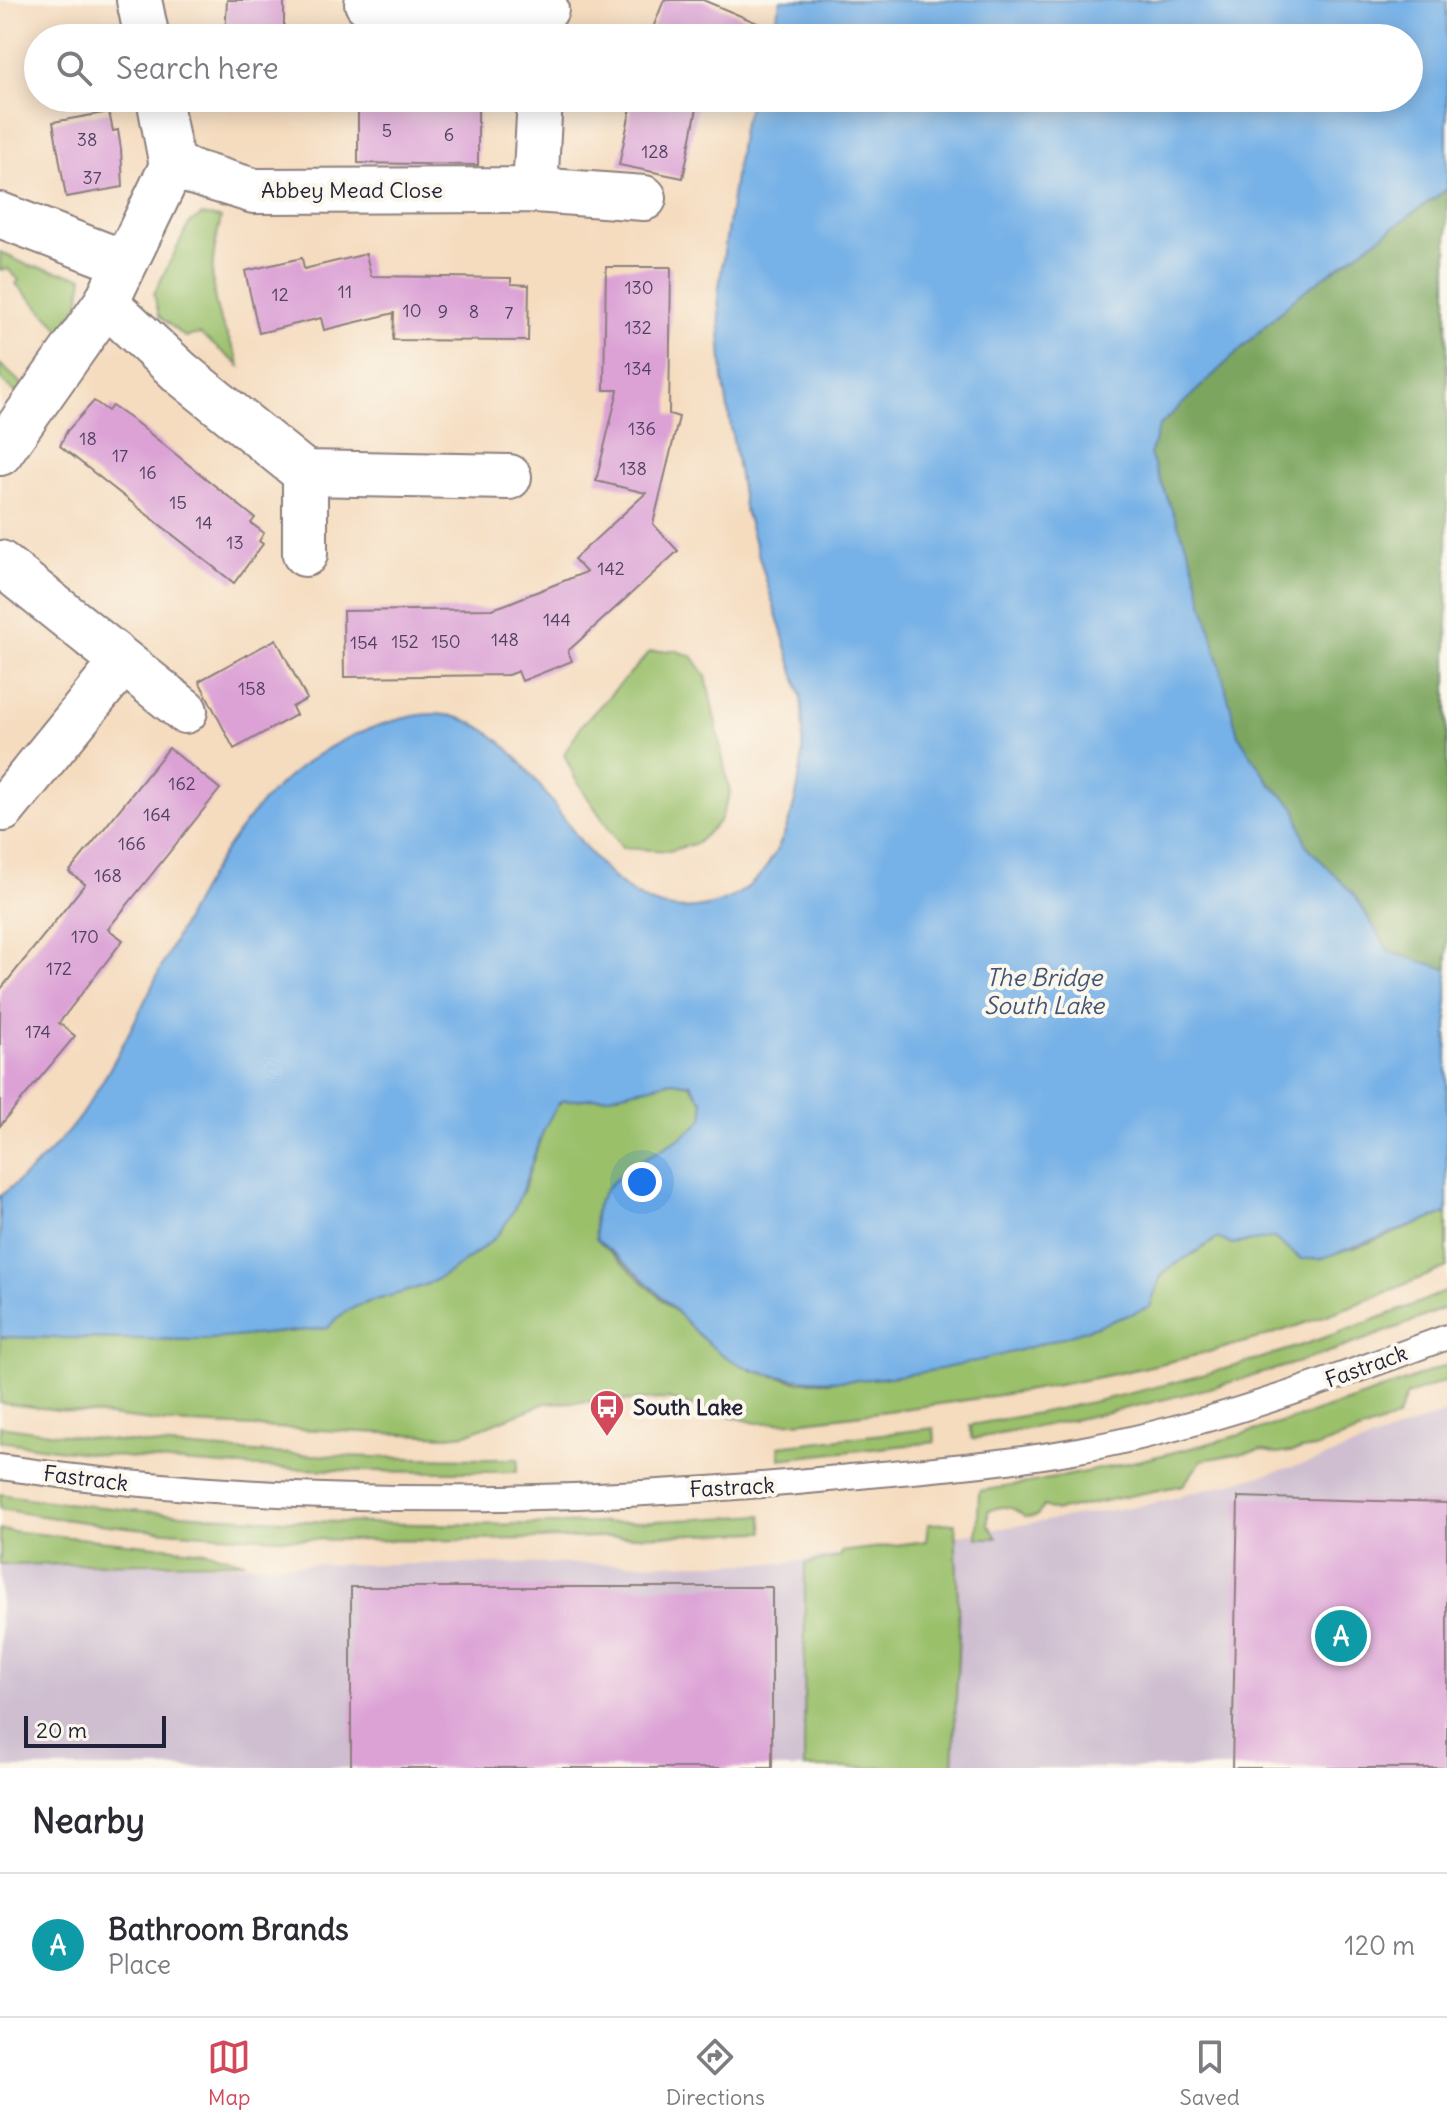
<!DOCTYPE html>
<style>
body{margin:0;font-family:Delius,sans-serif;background:#f7f7f7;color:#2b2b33}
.scale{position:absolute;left:24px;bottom:20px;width:142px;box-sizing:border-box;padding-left:8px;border:4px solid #22223b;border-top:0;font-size:22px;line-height:28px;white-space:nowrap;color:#22223b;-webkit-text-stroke:6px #fbf7ec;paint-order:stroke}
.you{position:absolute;left:642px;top:1182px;width:28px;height:28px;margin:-20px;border:6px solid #fff;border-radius:50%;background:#1a73e8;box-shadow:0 0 0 12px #1a73e833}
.badge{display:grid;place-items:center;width:52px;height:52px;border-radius:50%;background:#d1495b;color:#fff;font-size:26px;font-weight:700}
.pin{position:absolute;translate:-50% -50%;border:4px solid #fff;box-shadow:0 2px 8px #0006}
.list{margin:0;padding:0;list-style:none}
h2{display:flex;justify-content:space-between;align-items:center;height:104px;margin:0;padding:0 32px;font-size:34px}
h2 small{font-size:26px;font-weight:400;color:#7c7c81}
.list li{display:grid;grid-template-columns:52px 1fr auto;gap:24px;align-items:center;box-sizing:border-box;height:144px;padding:0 32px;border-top:2px solid #e1e1e2}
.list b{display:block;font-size:30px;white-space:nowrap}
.list p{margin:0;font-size:26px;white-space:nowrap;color:#7c7c81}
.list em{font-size:26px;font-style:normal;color:#7c7c81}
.icon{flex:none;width:44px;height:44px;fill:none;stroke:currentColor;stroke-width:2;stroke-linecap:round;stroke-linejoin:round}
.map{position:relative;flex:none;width:1447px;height:1768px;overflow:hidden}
.search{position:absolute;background:#fff;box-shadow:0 4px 20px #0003;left:24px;right:24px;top:24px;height:88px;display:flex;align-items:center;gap:20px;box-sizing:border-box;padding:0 28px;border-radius:44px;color:#7c7c81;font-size:30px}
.sheet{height:248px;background:#fff}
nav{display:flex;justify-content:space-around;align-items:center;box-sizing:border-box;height:112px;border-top:2px solid #e1e1e2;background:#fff;font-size:22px;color:#7c7c81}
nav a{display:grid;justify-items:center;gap:4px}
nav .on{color:#d1495b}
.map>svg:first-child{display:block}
</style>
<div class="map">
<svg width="1447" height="1768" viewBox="0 0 1447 1768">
<rect width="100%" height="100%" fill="#fbf7ec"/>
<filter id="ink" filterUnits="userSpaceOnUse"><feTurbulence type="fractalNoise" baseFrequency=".0125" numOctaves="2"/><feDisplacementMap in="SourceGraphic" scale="16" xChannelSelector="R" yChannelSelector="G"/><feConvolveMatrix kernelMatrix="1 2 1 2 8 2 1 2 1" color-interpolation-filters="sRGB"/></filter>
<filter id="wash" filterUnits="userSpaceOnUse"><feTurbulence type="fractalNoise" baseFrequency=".006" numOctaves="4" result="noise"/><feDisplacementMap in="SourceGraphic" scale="32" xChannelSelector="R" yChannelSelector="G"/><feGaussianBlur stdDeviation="1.8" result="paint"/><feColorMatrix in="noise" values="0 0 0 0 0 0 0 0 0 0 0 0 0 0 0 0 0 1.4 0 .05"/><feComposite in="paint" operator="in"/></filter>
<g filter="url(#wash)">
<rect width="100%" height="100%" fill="#f5dcbf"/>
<path fill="#cebed0" d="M 1447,1412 L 1447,1768 L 0,1768 L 0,1565 L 786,1563 L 1155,1503 L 1319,1460 Z"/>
<path fill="#9ac06b" stroke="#5e7153" stroke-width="2" d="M 202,215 L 221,218 C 213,251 208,278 218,313 C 223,331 235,347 240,366 L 200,334 L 185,337 L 159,316 L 154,294 L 189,224 Z
M 0,252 L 27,265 L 83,277 L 79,305 L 62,331 L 16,284 L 19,280 L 8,269 L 0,270 Z
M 0,364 L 24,386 L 16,393 L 0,379 Z
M 674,650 L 692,656 L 706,676 L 730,793 L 720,821 L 697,843 L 669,851 L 622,848 L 576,780 L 564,754 L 581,726 L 650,652 Z
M 672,1081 L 690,1084 L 703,1102 L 704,1117 C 672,1158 578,1169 597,1240 L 724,1356 L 753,1371 L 800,1382 L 828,1382 L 948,1367 L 1155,1287 C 1167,1263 1197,1255 1217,1238 L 1232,1244 L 1274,1238 L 1300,1259 L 1355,1248 L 1447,1213 L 1447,1267 C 1387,1292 1327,1317 1266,1336 C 1112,1382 955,1404 796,1422 L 756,1423 L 668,1399 L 546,1403 L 466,1434 L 447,1436 L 169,1423 L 0,1403 L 0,1337 L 201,1340 L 328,1328 L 341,1311 L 428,1284 L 523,1192 L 546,1120 L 561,1101 L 606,1097 Z
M 1447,1291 L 1447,1307 C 1294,1373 1136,1410 972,1439 L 970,1425 C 1135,1398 1293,1356 1447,1291 Z
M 1447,1365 L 1447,1380 L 1406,1396 L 1397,1418 L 1315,1448 L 1277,1454 L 1261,1450 L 1202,1460 L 1183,1485 L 1056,1511 L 1044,1506 L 1037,1516 L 1025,1517 C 1012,1506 1004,1504 988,1511 L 988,1524 L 997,1538 L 977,1538 L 979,1491 C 1140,1466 1295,1426 1447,1365 Z
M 0,1426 C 171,1452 345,1459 518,1459 L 517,1472 C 346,1473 170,1468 0,1441 Z
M 934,1428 L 935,1442 L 780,1459 L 779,1446 Z
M 0,1494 C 101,1510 205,1517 308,1521 C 460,1527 610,1526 762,1515 L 764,1532 C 510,1539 251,1555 0,1509 Z
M 955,1523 L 959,1631 L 953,1768 L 804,1768 L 805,1564 L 840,1557 L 841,1552 L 926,1541 L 928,1524 Z
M 0,1530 L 205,1551 L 245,1562 L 0,1565 Z"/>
<path fill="#7ba65f" stroke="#4e644d" stroke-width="2" d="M 1447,189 L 1447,969 L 1439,969 L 1389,952 L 1354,895 L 1306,845 L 1295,807 L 1271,785 L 1238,735 L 1150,455 L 1159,426 L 1296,297 Z"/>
<path fill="#76b1e7" stroke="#4c6a91" stroke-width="2" d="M 781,0 L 1447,0 L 1447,189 L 1296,297 L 1159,426 L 1150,455 L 1192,559 L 1238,735 L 1271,785 L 1295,807 L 1306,845 L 1354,895 L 1389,952 L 1447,969 L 1447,1213 L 1320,1259 L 1301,1259 L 1274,1238 L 1232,1244 L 1217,1238 L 1162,1273 L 1150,1307 C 1047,1346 822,1420 723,1355 C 702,1341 687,1322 670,1305 C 647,1282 623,1260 597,1240 C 578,1169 672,1158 704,1117 L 703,1102 L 691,1084 L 672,1081 L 606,1097 L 561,1101 C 530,1140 531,1195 498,1234 C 486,1248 444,1277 427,1284 C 393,1300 351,1297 328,1328 L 201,1340 L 0,1337 L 0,1196 C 32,1171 67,1138 89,1103 C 183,958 216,756 414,716 C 547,689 572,938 707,906 C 730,900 746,892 761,874 C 799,826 807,755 801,696 L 744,507 L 723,379 L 718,294 L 742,128 L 752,98 L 1409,98 L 1409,38 L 770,38 Z"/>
<g id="blocks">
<path fill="#dca2d6" d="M 227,0 L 284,0 L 284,38 L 225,38 Z
M 664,0 L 703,0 L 793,38 L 649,38 Z
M 358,98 L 478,103 L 478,165 L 358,163 Z
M 633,98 L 699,98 L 683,178 L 619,165 Z
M 109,112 L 113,131 L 118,130 L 121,149 L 123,187 L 66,197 L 53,122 Z
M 366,254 L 371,276 L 511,278 L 511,284 L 529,285 L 528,341 L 393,340 L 394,313 L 324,330 L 321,318 L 259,333 L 245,271 L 302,258 L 304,269 Z
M 606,267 L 671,267 L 669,414 L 679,417 L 653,524 L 678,551 L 568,651 L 572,661 L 522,681 L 518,671 L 508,675 L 344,677 L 343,611 L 492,609 L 504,605 L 586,572 L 574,559 L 646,493 L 596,481 L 618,390 L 604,390 Z
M 94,401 L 108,411 L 112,406 L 138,424 L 255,518 L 251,523 L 264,533 L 259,541 L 263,544 L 234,583 L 60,446 L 67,431 Z
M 276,639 L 307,699 L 292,707 L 296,715 L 234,749 L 199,681 Z
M 169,748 L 220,789 L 108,929 L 123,940 L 59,1023 L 75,1036 L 0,1126 L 0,990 L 85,884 L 69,872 Z
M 1238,1497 L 1447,1503 L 1447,1768 L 1232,1768 Z
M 351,1587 L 772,1587 L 772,1768 L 351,1768 Z"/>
</g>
</g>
<g filter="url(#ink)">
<use href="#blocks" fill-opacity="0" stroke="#8c7f7d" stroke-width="2"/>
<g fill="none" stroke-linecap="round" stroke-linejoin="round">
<defs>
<path id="lane" d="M 0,1467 C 278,1508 560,1506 839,1478 C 917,1470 996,1465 1073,1451 C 1201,1428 1326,1382 1447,1337"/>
<path id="street" d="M 139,0 L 147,38
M 367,3 L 546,9
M 159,98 L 172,166 L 254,191 L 535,190 L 540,98
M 172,166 L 106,303 L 181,373 L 305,473 L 509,477
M 535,190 L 644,198
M 0,215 L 125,263
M 0,453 L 106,303
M 305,473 L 305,554
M 0,563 L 185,711
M 3,809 L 123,662"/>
</defs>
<use href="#lane" stroke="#8c7f7d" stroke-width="28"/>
<use href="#street" stroke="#8c7f7d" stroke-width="48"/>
<use href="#lane" stroke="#fff" stroke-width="24"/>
<use href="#street" stroke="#fff" stroke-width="44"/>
</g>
</g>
<defs>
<symbol id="bus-pin" viewBox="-11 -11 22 30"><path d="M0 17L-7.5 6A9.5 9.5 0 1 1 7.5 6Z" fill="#d1495b" stroke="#fbf7ec"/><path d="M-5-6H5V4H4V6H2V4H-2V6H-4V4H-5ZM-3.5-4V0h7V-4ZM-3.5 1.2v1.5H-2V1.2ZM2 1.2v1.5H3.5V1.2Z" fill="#fff"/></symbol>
</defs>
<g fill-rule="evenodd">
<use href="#bus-pin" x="587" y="1387" width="40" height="54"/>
</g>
<g text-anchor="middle" stroke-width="8" stroke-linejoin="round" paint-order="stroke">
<g font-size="18" fill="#504262">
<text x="387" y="137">5</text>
<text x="449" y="141">6</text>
<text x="87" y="146">38</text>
<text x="655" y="158">128</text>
<text x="92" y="184">37</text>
<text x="639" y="294">130</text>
<text x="345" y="298">11</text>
<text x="280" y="301">12</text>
<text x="412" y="317">10</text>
<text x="443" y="318">9</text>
<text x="474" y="318">8</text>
<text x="509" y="319">7</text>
<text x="638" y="334">132</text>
<text x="638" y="375">134</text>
<text x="642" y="435">136</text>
<text x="88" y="445">18</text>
<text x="120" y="462">17</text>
<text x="633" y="475">138</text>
<text x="148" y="479">16</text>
<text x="178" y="509">15</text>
<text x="204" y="529">14</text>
<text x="235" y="549">13</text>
<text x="611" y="575">142</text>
<text x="557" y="626">144</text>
<text x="505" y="646">148</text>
<text x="405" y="648">152</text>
<text x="446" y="648">150</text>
<text x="364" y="649">154</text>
<text x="252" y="695">158</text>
<text x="182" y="790">162</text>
<text x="157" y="821">164</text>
<text x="132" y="850">166</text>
<text x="108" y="882">168</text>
<text x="85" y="943">170</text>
<text x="59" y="975">172</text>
<text x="38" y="1038">174</text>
</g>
<g font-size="22" fill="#22223b" stroke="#fbf7ec">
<text x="352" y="198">Abbey Mead Close</text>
<text transform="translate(1366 1366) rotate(-20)" y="8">Fastrack</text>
<text transform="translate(86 1478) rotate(7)" y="8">Fastrack</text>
<text transform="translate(732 1487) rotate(-3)" y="8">Fastrack</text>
</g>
<g font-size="22" font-weight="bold" fill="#22223b" stroke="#fbf7ec" text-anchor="start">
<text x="633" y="1415">South Lake</text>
</g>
<g font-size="24" font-style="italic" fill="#3f5477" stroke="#fbf7ec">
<text x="1044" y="986">The Bridge<tspan x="1044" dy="28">South Lake</tspan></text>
</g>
</g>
</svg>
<div class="scale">20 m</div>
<div class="you"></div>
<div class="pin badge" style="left:1341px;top:1636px;background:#0f9aa8">A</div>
<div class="search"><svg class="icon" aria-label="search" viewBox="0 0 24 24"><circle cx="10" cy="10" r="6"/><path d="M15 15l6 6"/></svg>Search here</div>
</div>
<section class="sheet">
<h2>Nearby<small></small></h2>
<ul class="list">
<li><span class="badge" style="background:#0f9aa8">A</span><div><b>Bathroom Brands</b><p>Place</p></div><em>120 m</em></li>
</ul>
</section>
<nav>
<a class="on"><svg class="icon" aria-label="map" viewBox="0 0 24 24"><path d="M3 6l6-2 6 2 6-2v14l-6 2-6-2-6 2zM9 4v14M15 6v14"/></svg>Map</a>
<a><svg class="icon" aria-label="directions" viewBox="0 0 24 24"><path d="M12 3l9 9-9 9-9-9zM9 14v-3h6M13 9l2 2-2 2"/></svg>Directions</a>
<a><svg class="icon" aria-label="saved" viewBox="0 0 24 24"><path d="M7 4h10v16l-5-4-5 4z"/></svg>Saved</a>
</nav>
